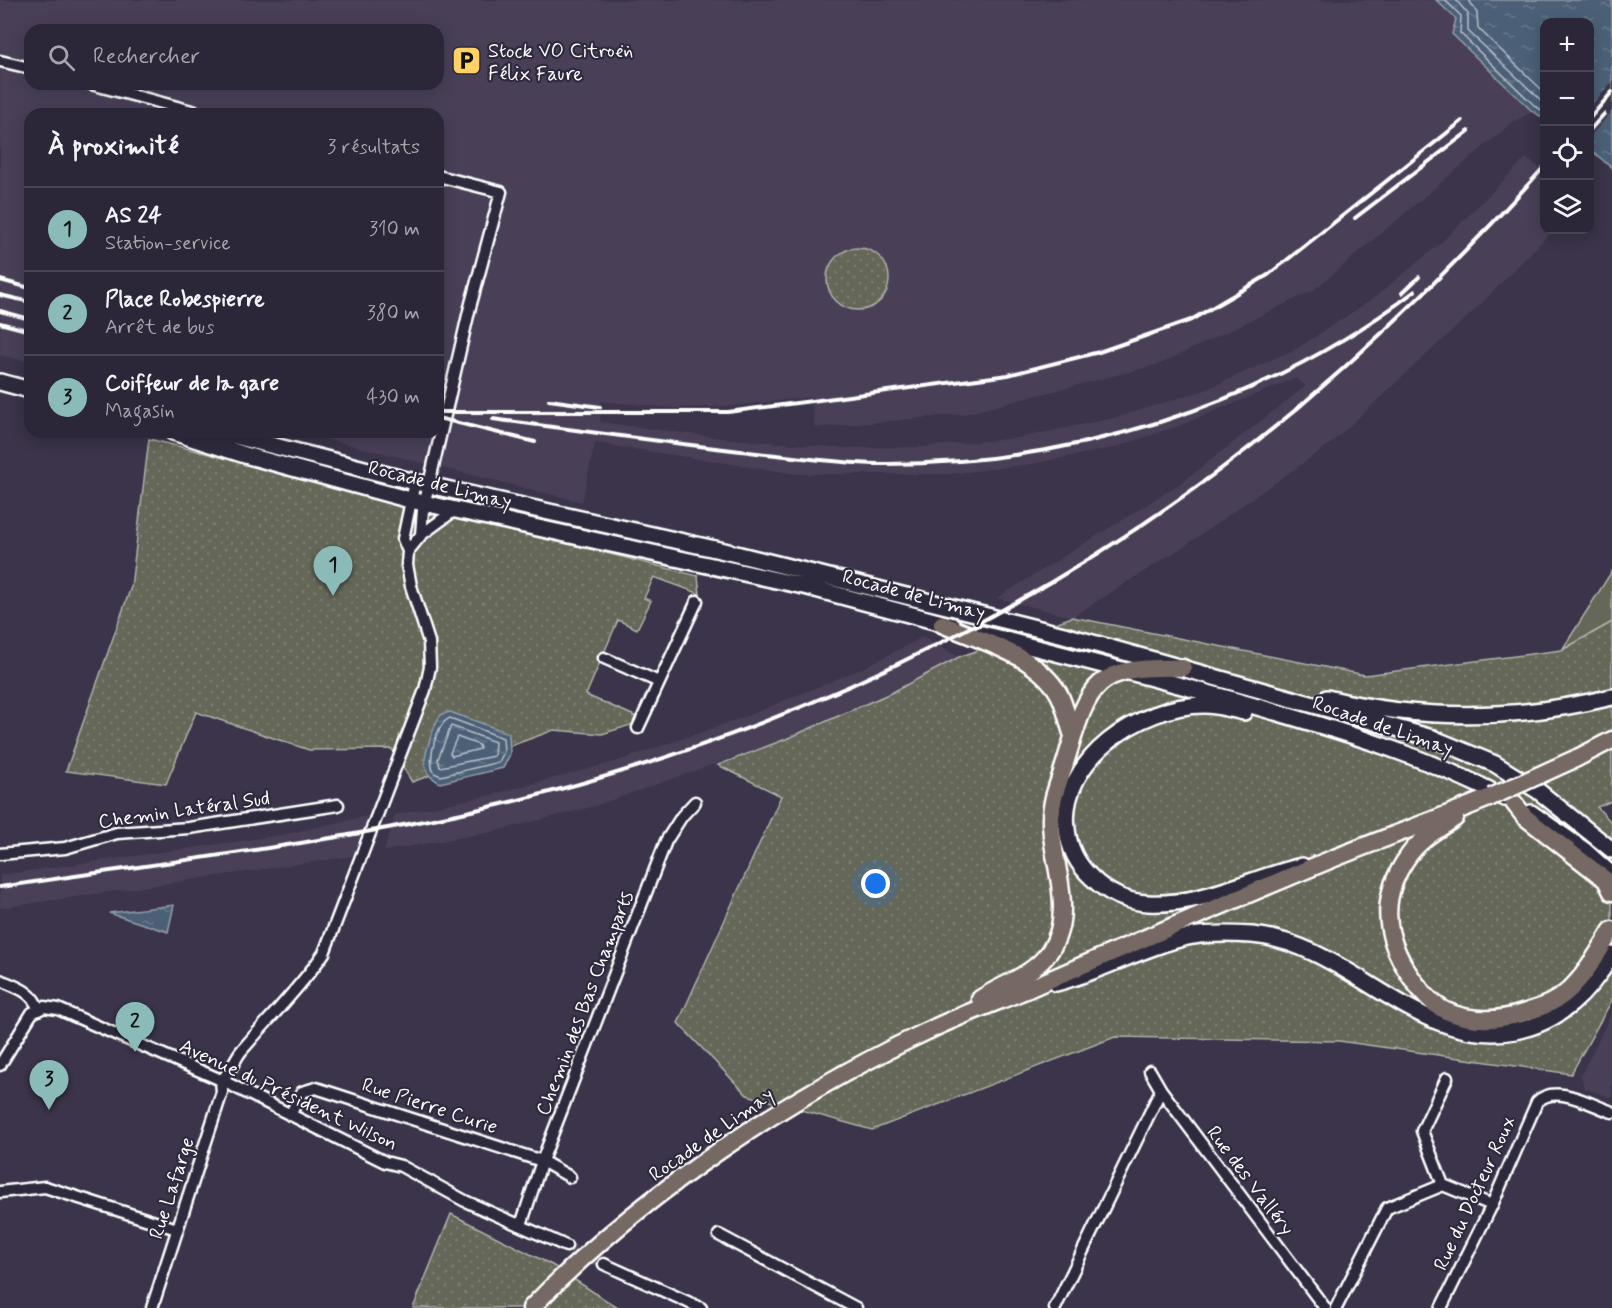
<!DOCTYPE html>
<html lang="fr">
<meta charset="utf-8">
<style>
body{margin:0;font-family:Mynerve,sans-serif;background:#383343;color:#f1f3f6}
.controls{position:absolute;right:18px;top:18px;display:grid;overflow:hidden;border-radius:12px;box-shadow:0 3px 15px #0003}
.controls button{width:54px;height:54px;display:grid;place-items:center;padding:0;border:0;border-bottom:2px solid #484453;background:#2c2738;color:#f1f3f6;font:30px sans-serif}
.you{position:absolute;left:876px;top:884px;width:21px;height:21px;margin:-15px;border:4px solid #fff;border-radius:50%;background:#1a73e8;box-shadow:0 0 0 9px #1a73e833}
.badge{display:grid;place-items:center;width:39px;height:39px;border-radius:50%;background:#8bbbb9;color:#111;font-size:20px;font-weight:700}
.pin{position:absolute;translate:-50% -50px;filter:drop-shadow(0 2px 3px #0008)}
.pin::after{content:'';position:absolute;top:32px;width:21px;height:18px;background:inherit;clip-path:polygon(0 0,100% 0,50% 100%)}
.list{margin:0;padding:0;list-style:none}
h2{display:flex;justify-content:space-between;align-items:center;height:78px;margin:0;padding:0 24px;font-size:26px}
h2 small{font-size:20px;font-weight:400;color:#a6a5ae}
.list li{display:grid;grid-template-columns:39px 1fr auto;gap:18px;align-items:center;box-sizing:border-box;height:84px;padding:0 24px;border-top:2px solid #484453}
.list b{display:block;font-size:22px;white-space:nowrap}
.list p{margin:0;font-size:20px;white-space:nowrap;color:#a6a5ae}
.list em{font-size:20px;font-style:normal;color:#a6a5ae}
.icon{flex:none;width:33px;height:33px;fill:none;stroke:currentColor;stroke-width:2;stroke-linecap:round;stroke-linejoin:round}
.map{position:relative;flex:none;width:1612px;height:1308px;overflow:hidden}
.search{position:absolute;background:#2c2738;box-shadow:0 3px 15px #0003;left:24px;top:24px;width:420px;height:66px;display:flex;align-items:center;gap:15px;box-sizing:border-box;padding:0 21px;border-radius:18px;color:#a6a5ae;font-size:22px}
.panel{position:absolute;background:#2c2738;box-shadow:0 3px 15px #0003;left:24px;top:108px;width:420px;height:330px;border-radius:18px}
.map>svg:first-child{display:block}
</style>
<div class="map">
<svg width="1612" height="1308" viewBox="0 0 1612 1308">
<defs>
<pattern id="grass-dots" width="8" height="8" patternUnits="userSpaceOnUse" patternTransform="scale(1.5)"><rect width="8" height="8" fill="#656759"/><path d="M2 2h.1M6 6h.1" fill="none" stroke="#7c7e72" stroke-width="1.8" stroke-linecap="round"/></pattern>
<pattern id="water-ripples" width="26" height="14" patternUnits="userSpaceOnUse" patternTransform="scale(1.5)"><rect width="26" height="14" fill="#4c6077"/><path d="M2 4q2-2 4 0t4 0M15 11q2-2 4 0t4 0" fill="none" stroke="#67788b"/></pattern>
</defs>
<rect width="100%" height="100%" fill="#3b344a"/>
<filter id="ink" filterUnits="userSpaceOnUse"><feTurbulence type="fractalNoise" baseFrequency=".0167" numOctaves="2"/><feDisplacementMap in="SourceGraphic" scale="12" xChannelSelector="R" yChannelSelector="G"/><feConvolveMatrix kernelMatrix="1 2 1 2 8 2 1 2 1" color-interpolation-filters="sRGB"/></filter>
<g filter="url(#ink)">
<path fill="#494159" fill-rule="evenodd" d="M 0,0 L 1436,0 L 1456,19 L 1452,34 L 1533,112 L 1514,121 L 1314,290 L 1160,364 L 964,414 L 815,428 L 811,397 L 733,406 L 673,408 L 601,401 L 600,422 L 729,439 L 846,448 L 922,447 L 1018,438 L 1118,417 L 1205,390 L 1298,348 L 1374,298 L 1442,242 L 1526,158 L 1544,171 L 1544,230 L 1553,230 L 1480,305 L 1330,444 L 1186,545 L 1072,617 L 997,598 L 1181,483 L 1306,386 L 1296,378 L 1178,426 L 1113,448 L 1031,464 L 950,474 L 797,474 L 595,443 L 582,502 L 297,432 L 438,432 L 438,114 L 30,114 L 30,362 L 0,355 ZM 30,30 L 438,30 L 438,84 L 30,84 Z
M 923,637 L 959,657 L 893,692 L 786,739 L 595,806 L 492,832 L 384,851 L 395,815 L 491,795 L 618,761 L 745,717 L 861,669 Z
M 367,816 L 353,856 L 0,908 L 0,875 L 282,835 Z
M 1612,1013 L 1612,1098 L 1584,1088 L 1581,1075 Z"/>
<path fill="url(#grass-dots)" stroke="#b2b3ac" stroke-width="1.5" d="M827 279a31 31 0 1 1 62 0a31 31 0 1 1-62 0Z
M 149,439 L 698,576 L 700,594 L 654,577 L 644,598 L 651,601 L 637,629 L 618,620 L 586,695 L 637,717 L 634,724 L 602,734 L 554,730 L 412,782 L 392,749 L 309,750 L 196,712 L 166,784 L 66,771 L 131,587 Z
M 1072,617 L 1365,675 L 1562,650 L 1612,622 L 1612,801 L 1597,807 L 1612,823 L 1612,1000 L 1571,1074 L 1339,1041 L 1115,1037 L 872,1130 L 747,1095 L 678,1023 L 781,796 L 718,765 L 786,739 L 893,692 L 959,657 Z
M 451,1214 L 552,1265 L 618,1308 L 413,1308 Z"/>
<path fill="#656759" stroke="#b2b3ac" stroke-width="1.5" d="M 1612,571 L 1612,622 L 1562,650 Z"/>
<path fill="url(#water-ripples)" stroke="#94a0ad" stroke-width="1.5" d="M 1436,0 L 1612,0 L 1612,168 L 1590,149 L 1590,22 L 1544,22 L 1544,118 L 1533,112 L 1452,34 L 1456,19 Z
M 450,712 L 509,733 L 510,754 L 503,768 L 440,783 C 432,778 426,775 425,765 C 423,757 435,721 441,715 C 444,713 447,713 450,712 Z
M 174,905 L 168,932 L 109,913 Z"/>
<path fill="#3b344a" d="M 1612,82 L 1612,111 L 1590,136 L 1590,107 Z"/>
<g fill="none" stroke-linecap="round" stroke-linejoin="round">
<path stroke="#b7bfc9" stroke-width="1.5" d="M 1445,0 L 1461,16 L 1460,33 L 1536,107 L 1544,111
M 1456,0 L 1468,14 L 1468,31 L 1544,103
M 1469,0 L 1477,13 L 1478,28 L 1544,92
M 450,718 L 503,738 L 504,752 L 499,762 L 441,776 L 434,773 C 427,760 436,724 450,718 Z
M 451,726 L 495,742 L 494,756 L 440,767 L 438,759 Z
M 457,737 L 479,745 L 480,749 L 452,756 L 450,753 Z"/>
<path stroke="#4f485c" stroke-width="10" stroke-dasharray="10 5" stroke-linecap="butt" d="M 566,1246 L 604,1264"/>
<defs>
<path id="minor" d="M 0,61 L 30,68
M 91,84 L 203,114
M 421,535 L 455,510
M 408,551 L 421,535 L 423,510 L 469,311 L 501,192 L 438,176
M 604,658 L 659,682
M 638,728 L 697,601
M 0,854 L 65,848 L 117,833 L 189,828 L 338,805
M 0,980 C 16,987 32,991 38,1008
M 0,1065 L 32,1013 L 44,1007 L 58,1009 L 221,1080 L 385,1162 L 401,1166 L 465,1201 L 566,1246
M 1150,1071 L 1161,1090 L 1325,1308
M 221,1080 C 231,1073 234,1059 242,1050 C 270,1017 300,988 324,953 L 425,690 L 430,667 L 429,642 L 411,586 L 407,565 L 408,551 L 403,539 L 415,482
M 290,1115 L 302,1092 L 316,1088 L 542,1161 L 570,1177
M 1443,1185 L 1492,1205
M 0,1192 L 45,1187 L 177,1229
M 521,1225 L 542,1161 L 666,841 L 682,816 L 695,802
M 719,1235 L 856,1308
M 604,1264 L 701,1308
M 152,1308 L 222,1092 L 221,1080
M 1055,1308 L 1161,1090
M 1336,1308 L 1387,1208 L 1443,1185 L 1422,1131 L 1447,1078
M 1441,1308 L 1492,1205 L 1537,1102 C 1555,1083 1591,1105 1612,1112"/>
<path id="secondary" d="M 0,382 L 30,390
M 173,432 L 245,455 L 410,500 L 808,587 L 953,626
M 220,432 L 415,482 L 724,551 L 1064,635 L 1432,738 L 1495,764 L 1537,790 L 1612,850
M 982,634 C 1075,658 1168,681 1261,708 C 1345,732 1427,757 1505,798
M 1327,698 C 1422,721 1518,720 1612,697
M 1244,712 C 1231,709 1217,705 1204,705 C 1141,705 1058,760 1067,829 C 1069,848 1077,864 1091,877 C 1106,892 1126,902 1148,903 C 1201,906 1251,878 1302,866
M 1531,813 L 1585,851 L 1612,875
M 1056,983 C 1103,971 1146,945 1193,936 C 1212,933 1234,934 1252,935 C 1349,943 1417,1049 1515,1031 C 1561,1022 1588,993 1612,955"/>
<path id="primary" d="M 942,624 C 981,641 1037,655 1059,694 C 1065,705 1068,721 1072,733
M 1577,758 L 1612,740
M 1514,803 L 1525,817 L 1606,880 L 1612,892
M 1455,818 C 1439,829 1421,838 1409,855 C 1379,896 1383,936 1411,977 C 1420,990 1431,1004 1446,1011 C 1473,1023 1500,1021 1526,1012 C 1540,1008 1556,1002 1567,992 C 1586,975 1599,951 1612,930
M 980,999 C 1003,984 1034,975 1050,951 C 1076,910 1052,865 1051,822 C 1050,800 1060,781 1066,760 C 1090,680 1095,666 1183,668
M 531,1308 C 641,1194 793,1093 936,1027 C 966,1013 997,1002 1028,989 C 1129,945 1230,901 1332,859 C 1384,838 1438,819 1491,797"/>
</defs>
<use href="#minor" stroke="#fff" stroke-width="15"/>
<use href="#secondary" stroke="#fff" stroke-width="20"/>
<use href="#primary" stroke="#fff" stroke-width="21"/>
<use href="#minor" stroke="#2f2a3d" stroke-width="10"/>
<use href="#secondary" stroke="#2f2a3d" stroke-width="15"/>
<use href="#primary" stroke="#766964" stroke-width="16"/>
<path stroke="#fff" stroke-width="4" d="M 1590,118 L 1612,92
M 1590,130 L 1604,114
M 1355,218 L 1469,131
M 0,280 L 30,288
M 1402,293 L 1419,277
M 0,295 L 30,302
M 0,311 L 30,319
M 0,323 L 30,331
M 549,400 L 600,407
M 438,412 L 728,412 L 1008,375 L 1099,352 L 1191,320 L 1268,275 L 1462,121
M 438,418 L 535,442
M 493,419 C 581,431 669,443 757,453 C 797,457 837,463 877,464 C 1069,466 1262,407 1415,291
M 0,887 C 182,859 367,840 546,793 C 819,721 1082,589 1299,407 C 1386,333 1468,252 1544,167"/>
<defs>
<path id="primary-bridge" d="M 1491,797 L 1577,758"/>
</defs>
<use href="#primary-bridge" stroke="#fff" stroke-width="21" stroke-linecap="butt"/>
<use href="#primary-bridge" stroke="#766964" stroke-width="16"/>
</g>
</g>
<defs>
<symbol id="parking-square" viewBox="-11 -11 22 22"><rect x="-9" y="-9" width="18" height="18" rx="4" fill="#ffd166" stroke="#2f2a3d"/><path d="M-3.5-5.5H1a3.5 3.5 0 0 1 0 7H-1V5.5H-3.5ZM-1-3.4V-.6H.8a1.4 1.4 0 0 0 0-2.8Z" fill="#111"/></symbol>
</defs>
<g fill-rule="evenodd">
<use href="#parking-square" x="450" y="44" width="33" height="33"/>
</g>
<g text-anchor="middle" stroke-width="4.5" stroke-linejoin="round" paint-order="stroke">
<g font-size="20" fill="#fff" stroke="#2f2a3d" text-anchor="start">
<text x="488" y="57">Stock VO Citroën<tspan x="488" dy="23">Félix Faure</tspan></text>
</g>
<g font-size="20" fill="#fff" stroke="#2f2a3d">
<text transform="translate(440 484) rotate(14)" y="7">Rocade de Limay</text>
<text transform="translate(914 594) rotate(15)" y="7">Rocade de Limay</text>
<text transform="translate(1383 725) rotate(19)" y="7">Rocade de Limay</text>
<text transform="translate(184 809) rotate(-8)" y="7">Chemin Latéral Sud</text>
<text transform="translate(584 1003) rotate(-69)" y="7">Chemin des Bas Champarts</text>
<text transform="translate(289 1094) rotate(25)" y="7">Avenue du Président Wilson</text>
<text transform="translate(430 1105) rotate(18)" y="7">Rue Pierre Curie</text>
<text transform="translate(711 1134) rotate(-35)" y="7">Rocade de Limay</text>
<text transform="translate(1251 1180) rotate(53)" y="7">Rue des Valléry</text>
<text transform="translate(171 1188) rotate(-72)" y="7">Rue Lafarge</text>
<text transform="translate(1474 1193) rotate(-65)" y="7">Rue du Docteur Roux</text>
</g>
</g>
</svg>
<div class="controls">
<button>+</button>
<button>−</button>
<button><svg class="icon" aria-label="locate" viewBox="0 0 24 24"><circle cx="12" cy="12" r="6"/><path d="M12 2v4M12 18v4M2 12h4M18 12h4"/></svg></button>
<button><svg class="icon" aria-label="layers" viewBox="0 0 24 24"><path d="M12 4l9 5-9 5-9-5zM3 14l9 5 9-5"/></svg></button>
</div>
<div class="you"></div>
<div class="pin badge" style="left:333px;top:596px">1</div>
<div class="pin badge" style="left:135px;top:1052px">2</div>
<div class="pin badge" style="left:49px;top:1110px">3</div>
<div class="search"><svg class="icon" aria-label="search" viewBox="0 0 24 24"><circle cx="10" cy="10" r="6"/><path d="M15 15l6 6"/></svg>Rechercher</div>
<section class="panel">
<h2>À proximité<small>3 résultats</small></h2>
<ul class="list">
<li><span class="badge">1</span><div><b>AS 24</b><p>Station-service</p></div><em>310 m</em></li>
<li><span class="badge">2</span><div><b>Place Robespierre</b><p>Arrêt de bus</p></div><em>380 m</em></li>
<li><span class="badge">3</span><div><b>Coiffeur de la gare</b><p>Magasin</p></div><em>430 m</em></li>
</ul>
</section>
</div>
